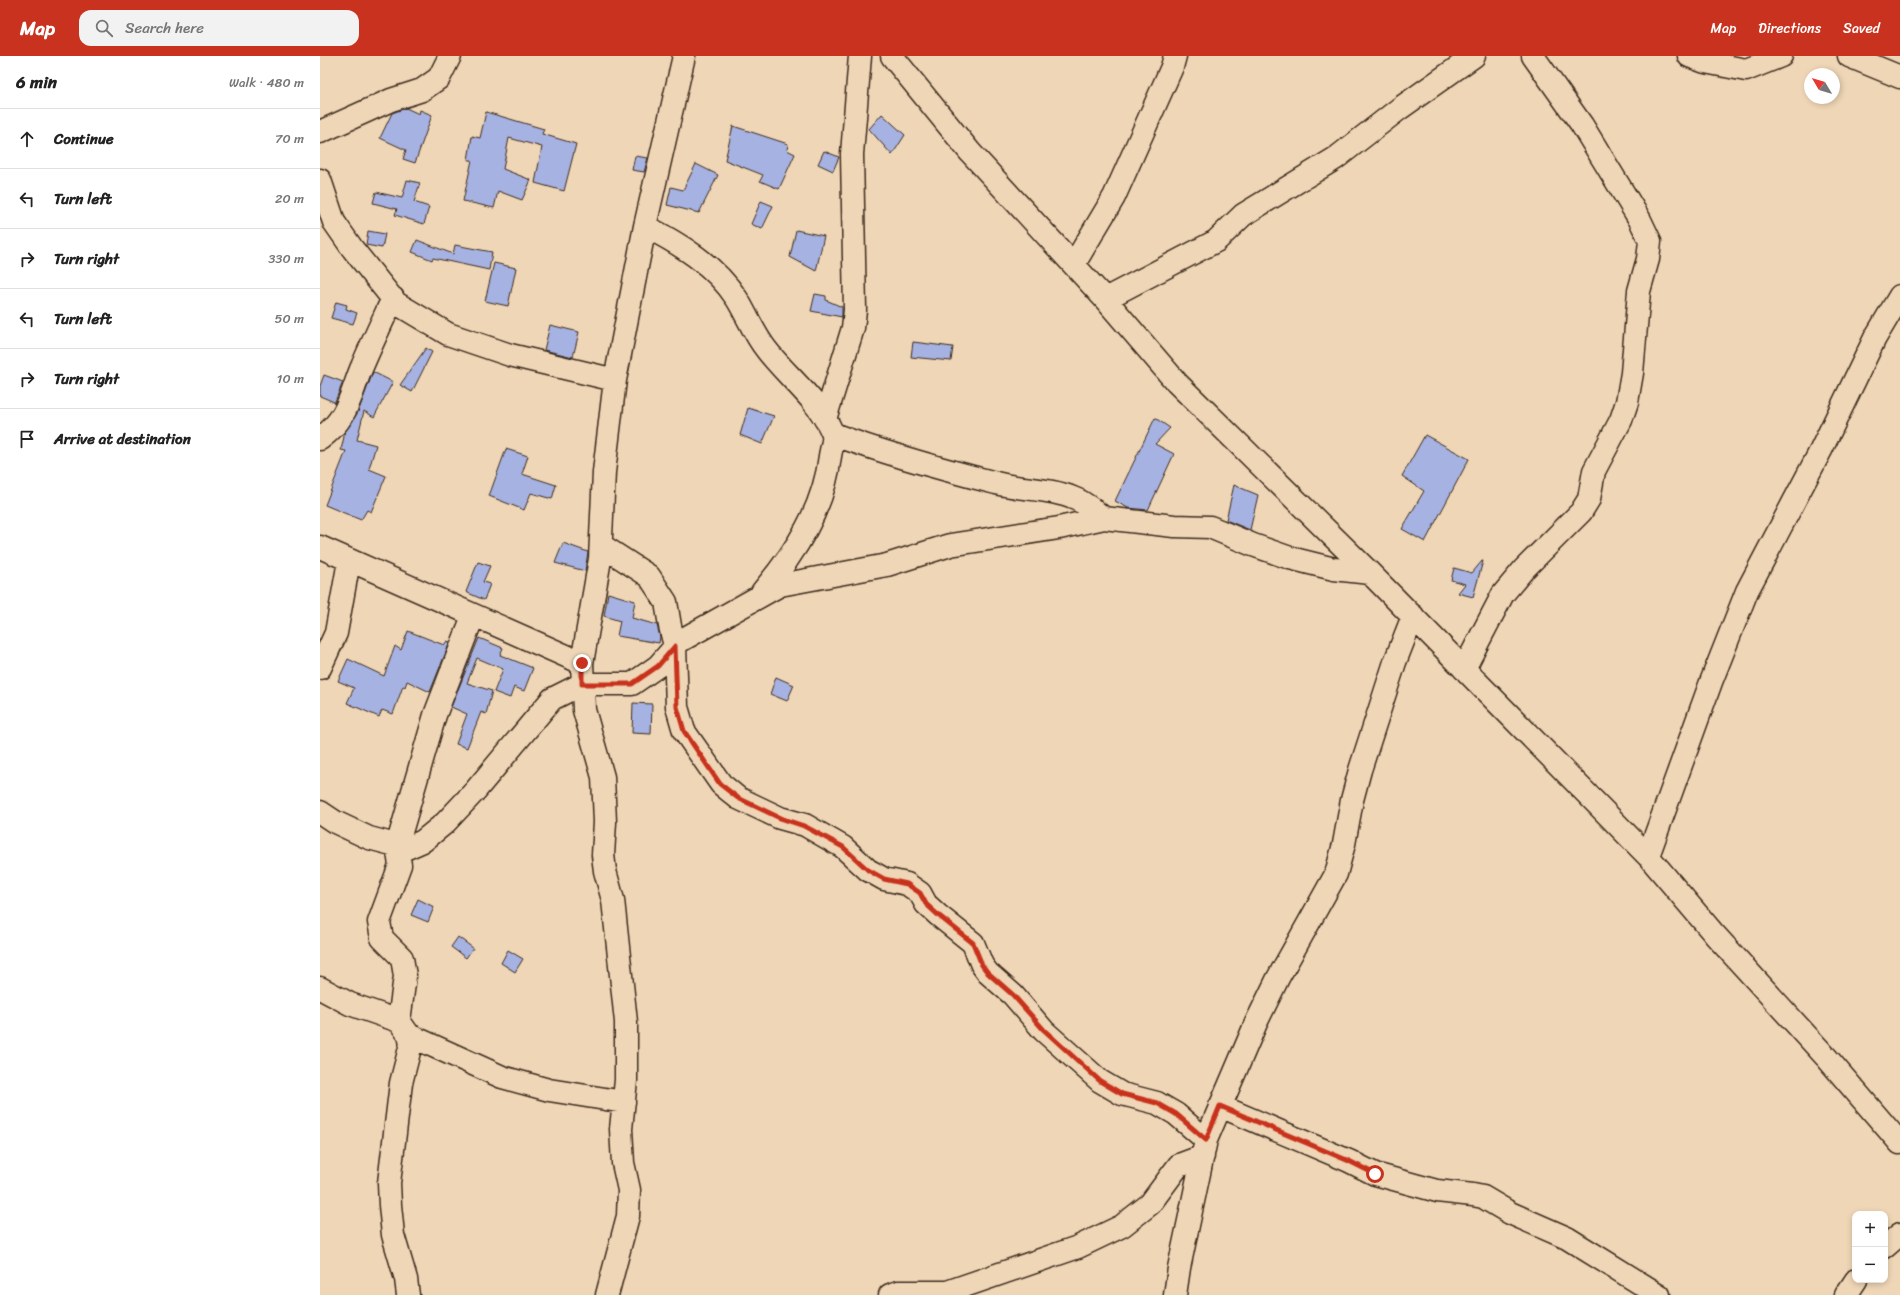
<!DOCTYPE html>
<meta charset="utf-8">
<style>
body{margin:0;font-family:Sriracha,sans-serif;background:#f2f2f2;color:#222}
.controls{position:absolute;right:12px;bottom:12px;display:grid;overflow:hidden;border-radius:8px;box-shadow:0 2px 6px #0003}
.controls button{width:36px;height:36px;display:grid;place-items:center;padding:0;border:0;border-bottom:1px solid #e0e0e0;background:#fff;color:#222;font:20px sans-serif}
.compass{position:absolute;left:1484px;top:12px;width:36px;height:36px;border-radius:50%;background:#fff;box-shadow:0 2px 6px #0003;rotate:308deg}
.stop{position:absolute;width:12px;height:12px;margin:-9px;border:3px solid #c8321e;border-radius:50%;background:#fff}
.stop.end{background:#c8321e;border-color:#fff;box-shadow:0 1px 4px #0008}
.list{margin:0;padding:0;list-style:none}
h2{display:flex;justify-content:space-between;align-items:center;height:52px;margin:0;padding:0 16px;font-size:17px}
h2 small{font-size:13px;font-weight:400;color:#767676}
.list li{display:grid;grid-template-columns:26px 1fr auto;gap:12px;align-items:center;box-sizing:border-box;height:60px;padding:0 16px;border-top:1px solid #e0e0e0}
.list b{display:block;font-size:15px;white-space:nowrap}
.list em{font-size:13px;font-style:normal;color:#767676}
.icon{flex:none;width:22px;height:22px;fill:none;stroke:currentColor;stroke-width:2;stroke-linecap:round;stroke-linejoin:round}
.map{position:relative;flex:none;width:1580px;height:1239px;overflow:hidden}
header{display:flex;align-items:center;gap:24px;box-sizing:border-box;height:56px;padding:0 20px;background:#c8321e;color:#fff}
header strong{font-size:19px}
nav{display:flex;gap:22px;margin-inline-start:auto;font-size:14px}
.search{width:280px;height:36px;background:#f2f2f2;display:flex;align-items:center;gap:10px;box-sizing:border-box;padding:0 14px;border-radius:12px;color:#767676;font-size:15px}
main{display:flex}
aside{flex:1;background:#fff}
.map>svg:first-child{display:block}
</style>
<header>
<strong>Map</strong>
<div class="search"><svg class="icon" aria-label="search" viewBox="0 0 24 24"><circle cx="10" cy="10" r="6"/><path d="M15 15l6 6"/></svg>Search here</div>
<nav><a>Map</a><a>Directions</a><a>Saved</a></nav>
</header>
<main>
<aside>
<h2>6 min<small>Walk · 480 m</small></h2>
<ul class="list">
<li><svg class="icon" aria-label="ahead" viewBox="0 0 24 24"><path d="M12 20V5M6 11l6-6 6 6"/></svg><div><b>Continue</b></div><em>70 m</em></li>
<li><svg class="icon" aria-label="left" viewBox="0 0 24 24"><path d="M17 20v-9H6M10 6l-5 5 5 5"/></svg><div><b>Turn left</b></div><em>20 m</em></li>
<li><svg class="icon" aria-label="right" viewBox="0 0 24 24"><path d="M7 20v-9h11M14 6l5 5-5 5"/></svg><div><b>Turn right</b></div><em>330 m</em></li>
<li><svg class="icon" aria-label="left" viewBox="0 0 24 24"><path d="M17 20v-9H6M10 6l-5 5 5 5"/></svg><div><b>Turn left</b></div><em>50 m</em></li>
<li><svg class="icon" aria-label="right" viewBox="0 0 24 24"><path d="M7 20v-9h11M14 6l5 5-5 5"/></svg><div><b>Turn right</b></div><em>10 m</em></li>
<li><svg class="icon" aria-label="arrive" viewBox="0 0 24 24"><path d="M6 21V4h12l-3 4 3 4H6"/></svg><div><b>Arrive at destination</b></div></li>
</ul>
</aside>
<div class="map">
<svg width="1580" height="1239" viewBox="0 0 1580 1239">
<rect width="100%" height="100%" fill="#efd6b6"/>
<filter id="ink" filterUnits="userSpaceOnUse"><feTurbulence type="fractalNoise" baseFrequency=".025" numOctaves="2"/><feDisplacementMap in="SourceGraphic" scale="8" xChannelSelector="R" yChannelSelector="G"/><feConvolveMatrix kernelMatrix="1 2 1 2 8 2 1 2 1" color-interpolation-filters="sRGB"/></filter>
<g filter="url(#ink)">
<path fill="#a6b2e2" stroke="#3b2a1e" d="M 86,52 L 99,58 L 100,54 L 112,59 L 95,107 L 83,103 L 86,94 L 60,82 L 72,57 Z
M 166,56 L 224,73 L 222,78 L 256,88 L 244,135 L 215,127 L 222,91 L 189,82 L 183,113 L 211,124 L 202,144 L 178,135 L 174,152 L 143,145 L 152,104 L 148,104 L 152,80 L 160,82 Z
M 562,58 L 585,79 L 572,99 L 549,73 Z
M 413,70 L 468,88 L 467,94 L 475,98 L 459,133 L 440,125 L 443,119 L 405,104 Z
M 504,95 L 519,101 L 513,115 L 498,108 Z
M 315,100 L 328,102 L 324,116 L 312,114 Z
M 376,108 L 398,119 L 379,157 L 347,149 L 351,131 L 363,134 Z
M 87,124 L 100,127 L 94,146 L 109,151 L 104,168 L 75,159 L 77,153 L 53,147 L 56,136 L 82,142 Z
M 441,145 L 453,150 L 442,173 L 431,168 Z
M 476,174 L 504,180 L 496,215 L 470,201 Z
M 48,175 L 65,178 L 62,192 L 46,189 Z
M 97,184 L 133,198 L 135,189 L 172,196 L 169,214 L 113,202 L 112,204 L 92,196 Z
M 174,207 L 196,212 L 188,250 L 165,245 Z
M 495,238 L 506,240 L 506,244 L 522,251 L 522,261 L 491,255 Z
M 16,246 L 27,249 L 26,253 L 37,257 L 33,268 L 11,262 Z
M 230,269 L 259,276 L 253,301 L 224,294 Z
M 593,286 L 633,291 L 631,305 L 591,301 Z
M 106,292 L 112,296 L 92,336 L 80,329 Z
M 53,316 L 73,326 L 54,361 L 44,355 L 37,384 L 56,389 L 49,413 L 66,420 L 51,456 L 47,454 L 41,464 L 5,449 L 26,395 L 21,394 L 25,376 L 38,356 Z
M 4,319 L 23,326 L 14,348 L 14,346 L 0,340 L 0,330 Z
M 428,352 L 454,360 L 442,388 L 420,379 Z
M 835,362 L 850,372 L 835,388 L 854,398 L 828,454 L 808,452 L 795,445 Z
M 1105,379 L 1149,403 L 1105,486 L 1082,473 L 1104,435 L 1082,420 Z
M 186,393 L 208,400 L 202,418 L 236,429 L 232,443 L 211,437 L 204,454 L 169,440 Z
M 914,429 L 938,439 L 930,474 L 906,464 Z
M 243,487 L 268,496 L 265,515 L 235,507 Z
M 1162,505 L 1163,505 L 1153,541 L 1138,537 L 1145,528 L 1131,524 L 1134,512 L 1152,517 Z
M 158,506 L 170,510 L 163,526 L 170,528 L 164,544 L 146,536 Z
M 288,537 L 315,545 L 312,562 L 337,569 L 340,581 L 339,587 L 297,580 L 300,565 L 284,560 Z
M 88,575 L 124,589 L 127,585 L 130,586 L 110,636 L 87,625 L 85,631 L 83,630 L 73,658 L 62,654 L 59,661 L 27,647 L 34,632 L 18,625 L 28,603 L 64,620 L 75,590 L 81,594 Z
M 159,582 L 183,592 L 180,599 L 213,612 L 204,635 L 194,631 L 190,642 L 174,636 L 183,613 L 157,602 L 147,627 L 172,635 L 166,658 L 161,656 L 147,692 L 136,688 L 147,658 L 131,651 Z
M 456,621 L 474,629 L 467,645 L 450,638 Z
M 313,647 L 332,648 L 331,678 L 312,677 Z
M 98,843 L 114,851 L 108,866 L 91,859 Z
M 138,881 L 153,892 L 146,902 L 131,891 Z
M 188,894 L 203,903 L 195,916 L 181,907 Z"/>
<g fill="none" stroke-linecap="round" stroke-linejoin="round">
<defs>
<path id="minor" d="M 572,0 L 650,96 L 785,243 L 857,327 L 1050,517 L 1328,800 L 1395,879 L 1507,1002 L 1580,1087
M 1369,0 L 1385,6 L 1426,14 L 1461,0
M 1529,0 L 1580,21
M 0,76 L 71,44 L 102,34 L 119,22 L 130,0
M 0,124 L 14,166 L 32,192 L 76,247 L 128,278 L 190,299 L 295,324
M 325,170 C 360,188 395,209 417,243 C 427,259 434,278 446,293 C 467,321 498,343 512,376 C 515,382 511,393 510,400 C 504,452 476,496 442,536
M 754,208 L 794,141 L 852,11 L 855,0
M 785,243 L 896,185 L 923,159 L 1016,102 L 1079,53 L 1154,0
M 505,363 L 533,272 L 535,254 L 532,98 L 540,0
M 513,378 C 566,398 621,413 676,427 C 701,434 729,432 753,442 C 765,446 774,455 784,462
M 0,383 C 28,362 29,343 41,313 C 51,289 62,266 73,242
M 281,489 L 329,520 L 346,546 L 350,570 L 355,590 L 357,651 L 364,675 L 401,728 L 418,742 L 460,762 L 485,769 L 523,791 L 548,814 L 564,823 L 587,828 L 600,837 L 606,848 L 618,859 L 653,887 L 662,909 L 668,917 L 693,939 L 724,975 L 780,1025 L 802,1038 L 837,1047 L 856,1058 L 886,1084
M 0,491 L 262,607
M 0,612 L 16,577 L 29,505
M 1144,613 L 1183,538 L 1204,513 L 1261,456 L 1269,443 L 1274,415 L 1301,364 L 1307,346 L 1312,317 L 1319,235 L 1328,203 L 1330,185 L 1320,164 L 1262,69 L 1213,0
M 0,756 L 15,766 L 49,782 L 87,792 L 103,785 L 125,767 L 155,735 L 232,643 L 262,628 L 312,628 L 338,610 L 360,585 L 460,529 L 567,509 L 630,489 L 739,472 L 784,462 L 854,470 L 890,471 L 933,489 L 970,502 L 1014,513 L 1050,517
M 1328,800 L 1391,626 L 1427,535 L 1501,394 L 1555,282 L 1580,240
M 0,932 L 30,948 L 79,965
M 89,979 L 182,1021 L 229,1034 L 304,1046
M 900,1050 L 1029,1105 L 1055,1118 L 1117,1135 L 1153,1139 L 1163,1141 L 1190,1157 L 1247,1182 L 1339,1239
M 1565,1191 L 1580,1178
M 88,1239 L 86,1223 L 73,1179 L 70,1149 L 69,1127 L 81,1027 L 91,988 L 89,979 L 79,965 L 85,920 L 82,902 L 62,882 L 59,866 L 80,809 L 77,790 L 115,659 L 153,560
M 287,1239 L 308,1160 L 309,1134 L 303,1107 L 301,1073 L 306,1024 L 306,966 L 293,844 L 285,815 L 283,799 L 285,766 L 283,721 L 264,654 L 262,607 L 280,503 L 284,416 L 295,324 L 325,170 L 364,0
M 570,1239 L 578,1236 L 627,1236 L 758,1191 L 802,1170 L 830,1148 L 859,1109 L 883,1100
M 855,1239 L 859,1212 L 886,1084 L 936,967 L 958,922 L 1016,818 L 1024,788 L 1032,744 L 1040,714 L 1075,606 L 1093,560
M 1526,1239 L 1536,1224"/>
</defs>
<use href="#minor" stroke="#3b2a1e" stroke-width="25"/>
<use href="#minor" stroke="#efd6b6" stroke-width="22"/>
</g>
</g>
<g fill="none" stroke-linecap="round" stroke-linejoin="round" filter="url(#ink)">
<path stroke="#c8321e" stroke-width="5" d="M 262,607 L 262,628 L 312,628 L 338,610 L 355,590 L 357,651 L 364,675 L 400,728 L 418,742 L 460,762 L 484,770 L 523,791 L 548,814 L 564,823 L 587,828 L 600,837 L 606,848 L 618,859 L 653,887 L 662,909 L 668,917 L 693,939 L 724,974 L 780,1025 L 802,1038 L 837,1047 L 856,1058 L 886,1084 L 900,1050 L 1029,1105 L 1055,1118"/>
</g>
</svg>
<div class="controls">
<button>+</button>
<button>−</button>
</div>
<svg class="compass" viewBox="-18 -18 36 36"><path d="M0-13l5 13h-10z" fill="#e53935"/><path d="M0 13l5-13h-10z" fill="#767676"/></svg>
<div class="stop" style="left:1055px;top:1118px"></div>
<div class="stop end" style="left:262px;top:607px"></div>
</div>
</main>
